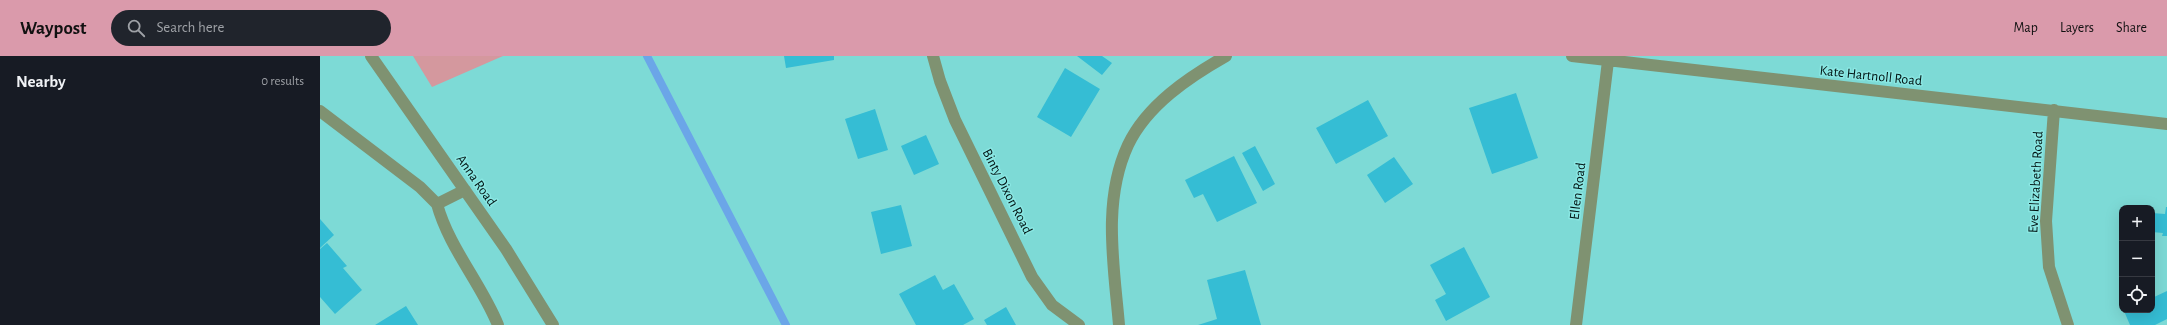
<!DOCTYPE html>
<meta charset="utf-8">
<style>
body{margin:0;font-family:"Alegreya Sans",sans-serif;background:#20242c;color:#f1f3f6}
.controls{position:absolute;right:12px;bottom:12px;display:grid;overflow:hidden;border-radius:8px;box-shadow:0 4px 16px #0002}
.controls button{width:36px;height:36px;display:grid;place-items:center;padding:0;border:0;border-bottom:1px solid #363941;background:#171b24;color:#f1f3f6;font:20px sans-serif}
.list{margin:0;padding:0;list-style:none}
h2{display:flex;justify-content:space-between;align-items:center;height:52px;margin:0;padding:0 16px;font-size:17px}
h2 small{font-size:13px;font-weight:400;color:#9ea1a6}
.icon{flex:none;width:22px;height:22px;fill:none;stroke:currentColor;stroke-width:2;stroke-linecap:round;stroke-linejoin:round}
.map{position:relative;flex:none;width:1847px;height:269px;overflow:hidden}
header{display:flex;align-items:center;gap:24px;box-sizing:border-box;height:56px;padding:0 20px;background:#da9aab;color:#111}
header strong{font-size:19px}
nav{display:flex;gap:22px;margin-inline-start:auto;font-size:14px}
.search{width:280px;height:36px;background:#20242c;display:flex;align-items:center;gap:10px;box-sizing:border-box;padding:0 14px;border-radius:22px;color:#9ea1a6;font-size:15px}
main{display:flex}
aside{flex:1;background:#171b24}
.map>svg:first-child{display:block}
</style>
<header>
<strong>Waypost</strong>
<div class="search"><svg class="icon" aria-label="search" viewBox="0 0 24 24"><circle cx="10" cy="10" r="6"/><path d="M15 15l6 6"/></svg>Search here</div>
<nav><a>Map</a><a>Layers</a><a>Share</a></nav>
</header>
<main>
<aside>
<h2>Nearby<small>0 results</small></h2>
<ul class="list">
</ul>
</aside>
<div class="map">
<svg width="1847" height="269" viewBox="0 0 1847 269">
<rect width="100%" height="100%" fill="#7ddad6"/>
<path fill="#d4989e" d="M 93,0 L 183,0 L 112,31 Z"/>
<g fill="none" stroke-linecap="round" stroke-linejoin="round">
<path stroke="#6ba6e8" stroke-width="8" d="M 327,0 L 466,269"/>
</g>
<path fill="#35bdd4" d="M 464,0 L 514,0 L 514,4 L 466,12 Z
M 757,0 L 782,0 L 792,7 L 782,19 Z
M 745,12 L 780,33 L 751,81 L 717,61 Z
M 1196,37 L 1218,102 L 1172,118 L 1149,52 Z
M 1048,44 L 1068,80 L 1016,108 L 996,72 Z
M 555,53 L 568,94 L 538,103 L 525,63 Z
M 606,79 L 619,108 L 594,119 L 581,90 Z
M 935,90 L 955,128 L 943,135 L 922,97 Z
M 914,100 L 937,147 L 897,166 L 883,138 L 874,142 L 865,124 Z
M 1074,101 L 1093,128 L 1065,147 L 1047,119 Z
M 581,149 L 592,190 L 561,198 L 551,156 Z
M 1846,151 L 1847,151 L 1847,180 L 1842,180 L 1843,177 L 1832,176 L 1832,157 L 1845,158 Z
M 0,163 L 14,179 L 0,192 Z
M 7,187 L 27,210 L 23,212 L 42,234 L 15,258 L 0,241 L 0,193 Z
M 1144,191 L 1170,241 L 1126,265 L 1115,244 L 1126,238 L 1110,209 Z
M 925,214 L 941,269 L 878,269 L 897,263 L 887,224 Z
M 615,219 L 623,234 L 634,228 L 654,263 L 643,269 L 596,269 L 579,238 Z
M 1847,235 L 1847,263 L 1835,269 L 1810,269 L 1804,255 L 1832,254 L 1832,242 Z
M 86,250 L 98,269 L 55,269 Z
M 686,251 L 696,269 L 667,269 L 664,264 Z"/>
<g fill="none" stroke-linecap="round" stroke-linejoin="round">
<path stroke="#7f9271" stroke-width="12" d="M 51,0 L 186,193 L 233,269
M 613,0 L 620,25 L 635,64 L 712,221 L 732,249 L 759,269
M 1252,0 L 1847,68
M 1734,54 L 1726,165 L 1729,211 L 1748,269
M 0,55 L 100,131 L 117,148 L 145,134
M 117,148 C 129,192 161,227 178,269
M 799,269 C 794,210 782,145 808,89 C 827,49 869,21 906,0
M 1256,269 L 1288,5"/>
</g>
<g text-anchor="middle" stroke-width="3" stroke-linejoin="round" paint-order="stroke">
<g font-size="14" fill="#011312" stroke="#8ae7e3">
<text transform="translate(1551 19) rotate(6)" y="5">Kate Hartnoll Road</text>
<text transform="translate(157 124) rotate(55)" y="5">Anna Road</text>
<text transform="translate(1715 126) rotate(-87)" y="5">Eve Elizabeth Road</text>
<text transform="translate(688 135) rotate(63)" y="5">Binty Dixon Road</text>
<text transform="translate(1257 135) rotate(-83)" y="5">Ellen Road</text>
</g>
</g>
</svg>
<div class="controls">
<button>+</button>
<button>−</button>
<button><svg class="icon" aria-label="locate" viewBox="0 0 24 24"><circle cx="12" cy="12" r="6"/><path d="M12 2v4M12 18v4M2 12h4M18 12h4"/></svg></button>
</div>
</div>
</main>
